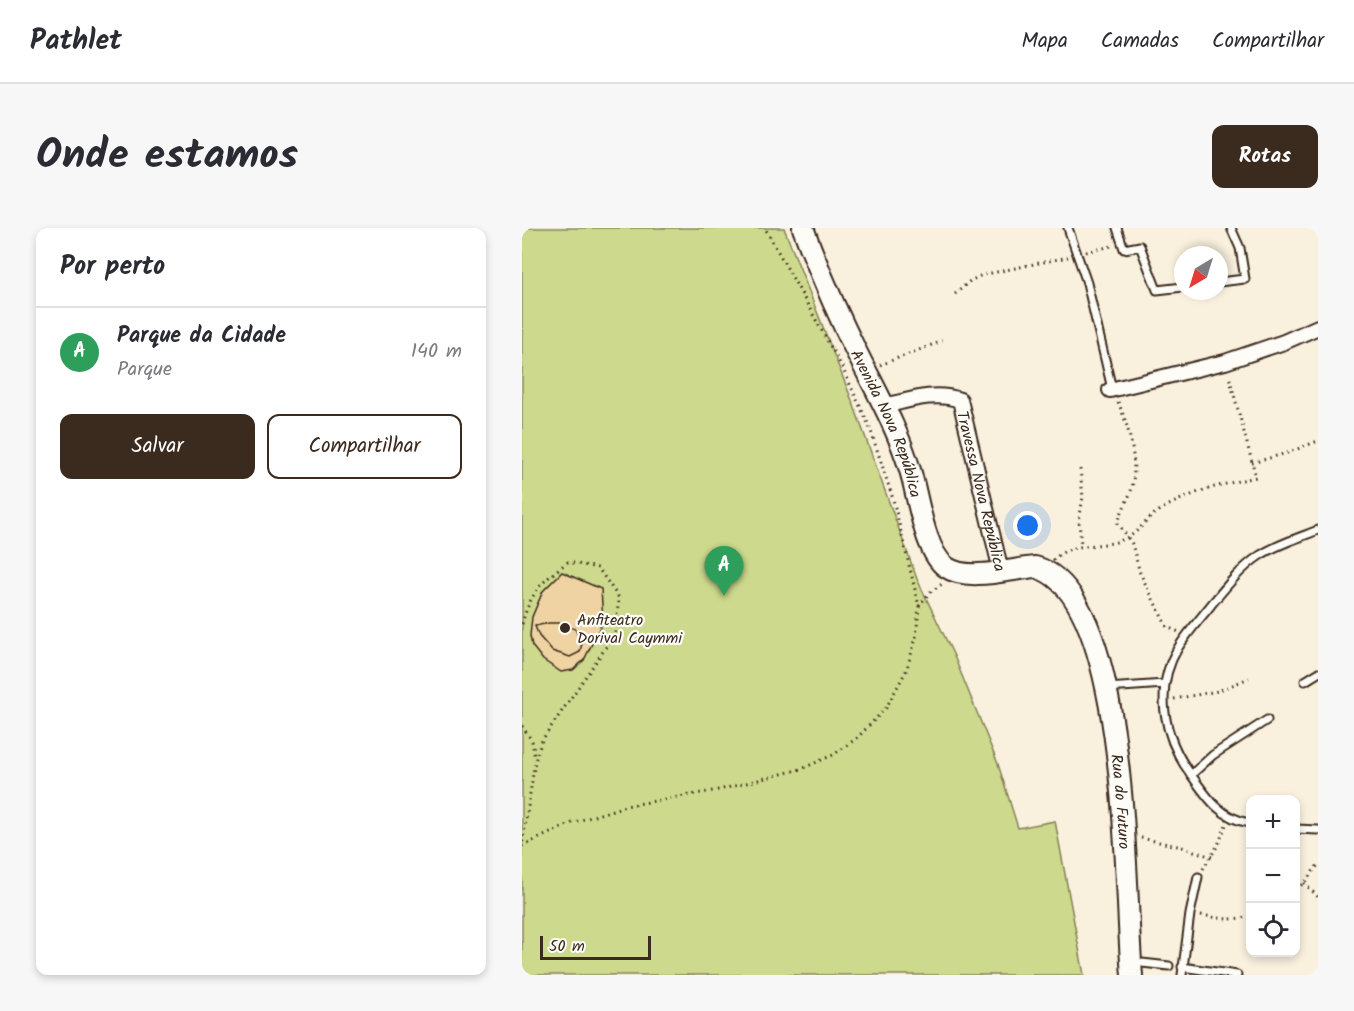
<!DOCTYPE html>
<html lang="pt">
<meta charset="utf-8">
<style>
body{margin:0;font-family:Kalam,sans-serif;background:#f7f7f7;color:#2b2b33}
.controls{position:absolute;right:18px;bottom:18px;display:grid;overflow:hidden;border-radius:12px;box-shadow:0 3px 9px #0003}
.controls button{width:54px;height:54px;display:grid;place-items:center;padding:0;border:0;border-bottom:2px solid #e1e1e2;background:#fff;color:#2b2b33;font:30px sans-serif}
.compass{position:absolute;left:652px;top:18px;width:54px;height:54px;border-radius:50%;background:#fff;box-shadow:0 3px 9px #0003;rotate:218deg}
.scale{position:absolute;left:18px;bottom:15px;width:111px;box-sizing:border-box;padding-left:6px;border:3px solid #3b2a1e;border-top:0;font-size:16px;line-height:21px;white-space:nowrap;color:#3b2a1e;-webkit-text-stroke:4px #fdfcf7;paint-order:stroke}
.you{position:absolute;left:506px;top:298px;width:21px;height:21px;margin:-15px;border:4px solid #fff;border-radius:50%;background:#1a73e8;box-shadow:0 0 0 9px #1a73e833}
.badge{display:grid;place-items:center;width:39px;height:39px;border-radius:50%;background:#3b2a1e;color:#fff;font-size:20px;font-weight:700}
.pin{position:absolute;translate:-50% -50px;filter:drop-shadow(0 2px 3px #0008)}
.pin::after{content:'';position:absolute;top:32px;width:21px;height:18px;background:inherit;clip-path:polygon(0 0,100% 0,50% 100%)}
.list{margin:0;padding:0;list-style:none}
h2{display:flex;justify-content:space-between;align-items:center;height:78px;margin:0;padding:0 24px;font-size:26px}
h2 small{font-size:20px;font-weight:400;color:#7c7c81}
.list li{display:grid;grid-template-columns:39px 1fr auto;gap:18px;align-items:center;box-sizing:border-box;height:90px;padding:0 24px;border-top:2px solid #e1e1e2}
.list b{display:block;font-size:22px;white-space:nowrap}
.list p{margin:0;font-size:20px;white-space:nowrap;color:#7c7c81}
.list em{font-size:20px;font-style:normal;color:#7c7c81}
.actions{display:flex;gap:12px;padding:18px 24px}
.actions a{flex:1;padding:14px 0;border:2px solid #3b2a1e;border-radius:12px;text-align:center;font-size:21px;color:#3b2a1e}
.actions .main{background:#3b2a1e;color:#fff}
.icon{flex:none;width:33px;height:33px;fill:none;stroke:currentColor;stroke-width:2;stroke-linecap:round;stroke-linejoin:round}
.map{position:relative;flex:none;width:796px;height:747px;overflow:hidden;border-radius:12px}
header{display:flex;align-items:center;gap:36px;box-sizing:border-box;height:84px;padding:0 30px;background:#fff;border-bottom:2px solid #e1e1e2}
header strong{font-size:28px}
nav{display:flex;gap:33px;margin-inline-start:auto;font-size:21px}
.intro{display:flex;align-items:center;justify-content:space-between;box-sizing:border-box;height:144px;padding:0 36px}
h1{margin:0;font-size:42px}
.button{padding:15px 27px;border-radius:12px;background:#3b2a1e;color:#fff;font-size:21px;font-weight:700}
main{display:flex;gap:36px;padding:0 36px}
aside{flex:1;background:#fff;border-radius:12px;box-shadow:0 3px 9px #0003}
.map>svg:first-child{display:block}
</style>
<header>
<strong>Pathlet</strong>
<nav><a>Mapa</a><a>Camadas</a><a>Compartilhar</a></nav>
</header>
<div class="intro"><h1>Onde estamos</h1><a class="button">Rotas</a></div>
<main>
<aside>
<h2>Por perto<small></small></h2>
<ul class="list">
<li><span class="badge" style="background:#2e9e5b">A</span><div><b>Parque da Cidade</b><p>Parque</p></div><em>140 m</em></li>
</ul>
<div class="actions"><a class="main">Salvar</a><a>Compartilhar</a></div>
</aside>
<div class="map">
<svg width="796" height="747" viewBox="0 0 796 747">
<rect width="100%" height="100%" fill="#f9f0de"/>
<filter id="ink" filterUnits="userSpaceOnUse"><feTurbulence type="fractalNoise" baseFrequency=".0167" numOctaves="2"/><feDisplacementMap in="SourceGraphic" scale="12" xChannelSelector="R" yChannelSelector="G"/><feConvolveMatrix kernelMatrix="1 2 1 2 8 2 1 2 1" color-interpolation-filters="sRGB"/></filter>
<g filter="url(#ink)">
<path fill="#cdd98d" stroke="#848256" stroke-width="1.5" d="M 0,0 L 262,0 L 331,175 L 395,351 L 432,428 L 476,536 L 496,600 L 533,593 L 562,747 L 0,747 Z"/>
<path fill="#efd3a3" stroke="#3b2a1e" stroke-width="1.5" d="M 40,344 L 79,361 L 81,393 L 62,432 L 51,442 L 39,444 L 21,432 L 10,418 L 8,408 L 10,389 L 21,363 Z
M 27,395 L 38,395 L 53,401 L 60,415 L 58,424 L 48,429 L 30,423 L 17,408 L 13,398 Z"/>
<g fill="none" stroke-linecap="round" stroke-linejoin="round">
<defs>
<path id="lane" d="M 546,0 L 565,55 L 590,161
M 595,0 L 602,21 L 618,18 L 635,62 L 661,59
M 697,54 L 723,51 L 718,20 L 709,0
M 783,453 L 796,445
M 585,460 L 643,456
M 669,547 L 691,527 L 745,492
M 728,595 C 700,591 686,571 670,548 C 642,511 631,462 656,420 C 666,404 678,391 689,377 C 703,360 719,340 737,328 C 755,316 777,310 796,302
M 774,601 L 796,602
M 611,734 L 647,738
M 660,739 L 715,747
M 660,747 L 668,686 L 676,649"/>
<g id="street">
<path d="M 588,162 L 703,134 L 762,114 L 796,99"/>
<path id="s1" d="M 362,178 C 388,172 413,163 438,172 L 479,343"/>
</g>
<g id="secondary">
<path id="s2" d="M 281,0 C 297,43 315,85 335,125 C 354,163 376,201 388,242 C 396,267 402,323 424,339 C 445,354 489,341 513,339 C 609,364 602,667 610,747"/>
</g>
</defs>
<use href="#lane" stroke="#3b2a1e" stroke-width="11"/>
<use href="#street" stroke="#3b2a1e" stroke-width="18"/>
<use href="#secondary" stroke="#3b2a1e" stroke-width="24"/>
<path stroke="#3b2a1e" stroke-width="3" stroke-dasharray="1.5 4.5" stroke-linecap="butt" d="M 564,24 L 590,18
M 433,66 L 448,53 L 460,47 L 546,29
M 358,137 L 420,113
M 596,174 C 607,199 617,236 609,263 C 605,274 599,284 596,295 L 610,316 L 618,345 L 645,399 L 657,404
M 730,235 L 765,225 L 796,213
M 558,241 L 561,269 L 557,293 L 559,317
M 531,332 C 553,310 583,323 606,309 C 618,303 626,289 638,282 C 671,263 698,257 734,249 L 707,148
M 397,378 L 407,365 L 420,356
M 0,396 C 8,365 21,352 46,334 L 76,340 L 97,370 L 93,406 L 20,512 L 13,533 L 0,618
M 652,471 L 696,463 L 727,450
M 0,498 L 10,513 L 13,531
M 619,610 L 660,619 L 690,629
M 0,618 L 50,595 L 103,578 L 197,562 L 279,541 L 311,527 L 335,510 L 364,480 L 384,443 L 394,410 L 397,378 L 371,271 L 348,200 L 320,139 L 243,0
M 681,641 L 696,617 L 704,597
M 782,655 L 796,669
M 774,661 L 782,655 L 796,637
M 679,687 C 696,690 712,694 728,687"/>
<use href="#lane" stroke="#fdfcf7" stroke-width="7"/>
<use href="#street" stroke="#fdfcf7" stroke-width="14"/>
<use href="#secondary" stroke="#fdfcf7" stroke-width="20"/>
</g>
</g>
<circle fill="#3b2a1e" stroke="#fdfcf7" stroke-width="2" cx="43" cy="400" r="6"/>
<g text-anchor="middle" stroke-width="4.5" stroke-linejoin="round" paint-order="stroke">
<g font-size="16" fill="#3b2a1e" stroke="#fdfcf7">
<text dy="6" stroke="none"><textPath href="#s2" startOffset="213">Avenida Nova República</textPath></text>
<text dy="6" stroke="none"><textPath href="#s1" startOffset="171">Travessa Nova República</textPath></text>
<text dy="6" stroke="none"><textPath href="#s2" startOffset="722">Rua do Futuro</textPath></text>
</g>
<g font-size="16" fill="#3b2a1e" stroke="#fdfcf7" text-anchor="start">
<text x="55" y="397">Anfiteatro<tspan x="55" dy="18">Dorival Caymmi</tspan></text>
</g>
</g>
</svg>
<div class="controls">
<button>+</button>
<button>−</button>
<button><svg class="icon" aria-label="locate" viewBox="0 0 24 24"><circle cx="12" cy="12" r="6"/><path d="M12 2v4M12 18v4M2 12h4M18 12h4"/></svg></button>
</div>
<svg class="compass" viewBox="-18 -18 36 36"><path d="M0-13l5 13h-10z" fill="#e53935"/><path d="M0 13l5-13h-10z" fill="#7c7c81"/></svg>
<div class="scale">50 m</div>
<div class="you"></div>
<div class="pin badge" style="left:202px;top:368px;background:#2e9e5b">A</div>
</div>
</main>
